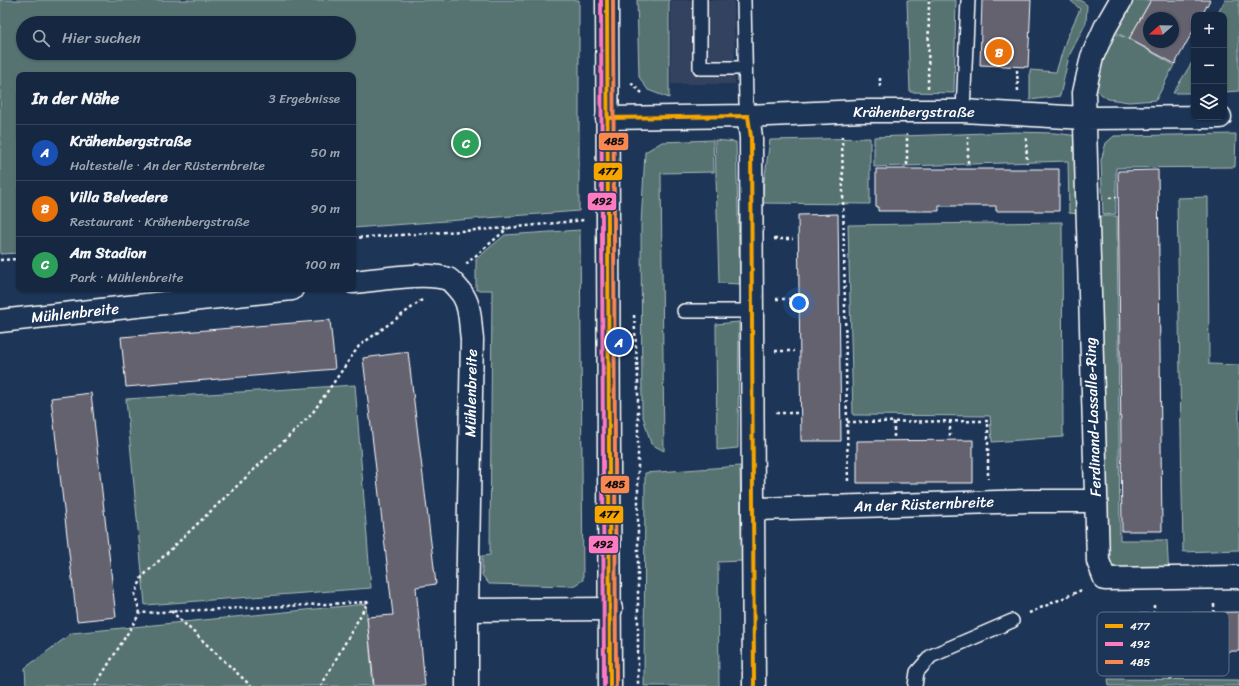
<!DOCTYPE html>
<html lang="de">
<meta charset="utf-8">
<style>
body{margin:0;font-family:Sriracha,sans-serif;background:#1f3048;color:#f1f3f6}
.controls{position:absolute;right:12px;top:12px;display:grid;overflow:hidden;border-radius:8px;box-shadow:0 1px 3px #0004}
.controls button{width:36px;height:36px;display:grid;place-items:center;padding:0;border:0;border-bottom:1px solid #35445a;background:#162841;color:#f1f3f6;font:20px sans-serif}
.compass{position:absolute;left:1143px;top:12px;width:36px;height:36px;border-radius:50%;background:#162841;box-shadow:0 1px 3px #0004;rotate:250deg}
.you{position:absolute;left:799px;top:303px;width:14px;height:14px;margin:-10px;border:3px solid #fff;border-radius:50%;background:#1a73e8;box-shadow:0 0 0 6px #1a73e833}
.badge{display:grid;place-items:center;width:26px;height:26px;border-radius:50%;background:#ffd166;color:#fff;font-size:13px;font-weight:700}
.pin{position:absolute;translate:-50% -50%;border:2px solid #fff;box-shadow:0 1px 4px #0006}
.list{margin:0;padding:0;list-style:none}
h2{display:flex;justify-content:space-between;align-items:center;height:52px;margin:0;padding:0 16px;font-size:17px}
h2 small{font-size:13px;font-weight:400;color:#9ea6b1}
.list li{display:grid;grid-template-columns:26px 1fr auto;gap:12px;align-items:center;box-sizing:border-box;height:56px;padding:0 16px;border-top:1px solid #35445a}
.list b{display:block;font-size:15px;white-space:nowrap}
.list p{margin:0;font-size:13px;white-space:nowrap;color:#9ea6b1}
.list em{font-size:13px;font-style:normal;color:#9ea6b1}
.icon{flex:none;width:22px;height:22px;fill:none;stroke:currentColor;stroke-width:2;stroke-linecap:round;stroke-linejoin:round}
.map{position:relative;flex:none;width:1239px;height:686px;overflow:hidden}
.search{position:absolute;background:#162841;box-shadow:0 1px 3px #0004;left:16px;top:16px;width:340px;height:44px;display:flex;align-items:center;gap:10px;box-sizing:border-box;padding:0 14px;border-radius:22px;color:#9ea6b1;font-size:15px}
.panel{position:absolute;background:#162841;box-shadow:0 1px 3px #0004;left:16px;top:72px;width:340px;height:220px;border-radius:8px}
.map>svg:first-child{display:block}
</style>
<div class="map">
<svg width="1239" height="686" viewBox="0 0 1239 686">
<rect width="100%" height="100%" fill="#1d3557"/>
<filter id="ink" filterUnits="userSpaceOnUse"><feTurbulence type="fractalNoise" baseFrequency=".025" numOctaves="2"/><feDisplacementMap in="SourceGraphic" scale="8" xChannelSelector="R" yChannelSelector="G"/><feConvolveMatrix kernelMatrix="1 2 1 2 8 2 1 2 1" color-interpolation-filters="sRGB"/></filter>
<g filter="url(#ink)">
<path fill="#33425e" d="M 671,0 L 734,0 L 735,84 L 671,84 Z"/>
<path fill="#577371" stroke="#abb9b8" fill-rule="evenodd" d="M 0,0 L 579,0 L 579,211 L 353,228 L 353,75 L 19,75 L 19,253 L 0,254 ZM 23,23 L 349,23 L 349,53 L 23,53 Z
M 637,0 L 669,0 L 669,98 L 648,90 L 639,77 Z
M 907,0 L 956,0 L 954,93 L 910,92 Z
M 1070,0 L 1080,0 L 1087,5 L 1086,23 L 1069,56 L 1060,96 L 1030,100 L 1030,70 L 1056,72 L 1066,40 L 1080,9 Z
M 1121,0 L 1151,0 L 1129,39 L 1174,65 L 1156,100 L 1129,102 L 1108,99 L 1094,89 L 1101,60 L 1115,34 L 1127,38 L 1106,27 Z
M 1225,0 L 1239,0 L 1239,91 L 1224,92 L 1224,15 L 1217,15 Z
M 1194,59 L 1194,93 L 1173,93 Z
M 1015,132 L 1054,133 L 1079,136 L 1088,215 L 1069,213 L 1068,161 L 874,167 L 874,137 Z
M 1236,134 L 1235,167 L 1116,168 L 1116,214 L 1103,215 L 1101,160 L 1106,143 L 1114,136 Z
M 870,138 L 870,204 L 761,203 L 770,140 Z
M 713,140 L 714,172 L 661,173 L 664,451 L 651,444 L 642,413 L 641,225 L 645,152 L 662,142 Z
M 715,140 L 736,142 L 740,284 L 719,283 Z
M 1208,197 L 1209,364 L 1239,365 L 1239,550 L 1183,552 L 1177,198 Z
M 1089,216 L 1117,216 L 1120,540 L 1167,540 L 1169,578 L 1106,579 Z
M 1062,222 L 1063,437 L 992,442 L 990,416 L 853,415 L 848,225 Z
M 580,230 L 583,580 L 573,586 L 489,584 L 482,575 L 482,556 L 490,555 L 492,290 L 476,290 L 476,259 L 505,235 Z
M 739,322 L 738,448 L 717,450 L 716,324 Z
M 355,385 L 371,588 L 145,605 L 126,399 Z
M 740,466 L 742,561 L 718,562 L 719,686 L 644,686 L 645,473 Z
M 366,604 L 373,686 L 26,686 L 25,668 L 72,633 Z
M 1108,679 L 1239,680 L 1239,686 L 1109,686 Z"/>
<path fill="#656270" stroke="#fff" fill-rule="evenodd" d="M 982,0 L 1031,0 L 1028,67 L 980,65 Z
M 1151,0 L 1210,0 L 1202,15 L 1194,15 L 1194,29 L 1175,64 L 1129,39 ZM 1149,18 L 1173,18 L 1173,42 L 1149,42 Z
M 876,169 L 1059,169 L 1059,211 L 996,211 L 996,206 L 939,206 L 939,211 L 878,211 L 878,207 L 876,207 Z
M 1158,170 L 1162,531 L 1122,531 L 1118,171 Z
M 838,214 L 841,441 L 801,441 L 798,215 Z
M 330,320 L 335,369 L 126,387 L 121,337 Z
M 408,352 L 436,584 L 416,587 L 425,686 L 374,686 L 367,617 L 393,615 L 363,358 Z
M 91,393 L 116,617 L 77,621 L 51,398 Z
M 973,440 L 973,483 L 857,483 L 857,441 Z
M 1239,612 L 1239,651 L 1127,653 L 1126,614 Z"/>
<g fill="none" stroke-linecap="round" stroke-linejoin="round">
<defs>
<path id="service" d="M 700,0 L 700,68 L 745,68
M 744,0 L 746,102 L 748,116
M 963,111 L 968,0
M 684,311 L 752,311
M 915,686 L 917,672 L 931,656 L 1012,621"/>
<path id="minor" d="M 1121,0 L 1105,28 L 1092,57 L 1084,93 L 1098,561 L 1105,579 L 1239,577
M 748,116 L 751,137 L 754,686
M 607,118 L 748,116 L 861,111 L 963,111 L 1084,118 L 1220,117
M 353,282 C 378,280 425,271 448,279 C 451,280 462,293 464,297 C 471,309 470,326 472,339 L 467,610 L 467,686
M 0,321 L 292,289
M 753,509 L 1028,501 L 1096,501
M 467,610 L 611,609"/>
<path id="secondary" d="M 607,0 L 610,686"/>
</defs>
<use href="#service" stroke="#fff" stroke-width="16"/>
<use href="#minor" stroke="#fff" stroke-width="25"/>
<use href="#secondary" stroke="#fff" stroke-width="25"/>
<path stroke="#fff" stroke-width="2.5" stroke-dasharray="3 3" stroke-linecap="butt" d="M 1017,70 L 1018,91
M 631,83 L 642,93
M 880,87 L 880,77
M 928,88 L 929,0
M 842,136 L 848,482
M 1026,138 L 1027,163
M 968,163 L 968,134
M 907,165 L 907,134
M 1109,198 L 1117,197
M 353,238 L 508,228 L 584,220
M 774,239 L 793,239
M 0,260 L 19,259
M 466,264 L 508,228
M 776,299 L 794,299
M 634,315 L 638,378 L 638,686
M 775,351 L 794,351
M 776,413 L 798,413
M 847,422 L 988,421 L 988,479
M 950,436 L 950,421
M 894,437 L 894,422
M 171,611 L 251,686
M 1029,613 L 1084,589
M 1214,613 L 1214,601
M 1154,614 L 1154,602
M 95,686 L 140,613
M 321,686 L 368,602 L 140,613 L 135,595 L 142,577 L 311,415 L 359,346 L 422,300"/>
<use href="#service" stroke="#1d3557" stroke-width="13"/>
<use href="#minor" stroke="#1d3557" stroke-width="22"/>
<use href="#secondary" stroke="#1d3557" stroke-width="22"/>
<defs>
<path id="bus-1" d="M 607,0 L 610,686
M 607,118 L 748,116 L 751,137 L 754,686"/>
<path id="bus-2" d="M 601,0 L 604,686"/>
<path id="bus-3" d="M 613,0 L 616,686"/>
</defs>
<use href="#bus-1" stroke="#1d3557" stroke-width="7"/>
<use href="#bus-2" stroke="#1d3557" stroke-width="7"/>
<use href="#bus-3" stroke="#1d3557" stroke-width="7"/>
<use href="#bus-1" stroke="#f7a600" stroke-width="4"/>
<use href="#bus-2" stroke="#fe7ac1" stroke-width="4"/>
<use href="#bus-3" stroke="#f88751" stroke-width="4"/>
</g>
</g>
<g text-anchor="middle" stroke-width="3" stroke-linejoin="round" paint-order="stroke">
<g font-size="15" fill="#fff" stroke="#1d3557">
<text x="914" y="117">Krähenbergstraße</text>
<text transform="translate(75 313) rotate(-6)" y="5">Mühlenbreite</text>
<text transform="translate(471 393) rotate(-89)" y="5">Mühlenbreite</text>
<text transform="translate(1093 417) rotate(-92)" y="5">Ferdinand-Lassalle-Ring</text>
<text transform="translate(924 504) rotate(-2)" y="5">An der Rüsternbreite</text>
</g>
</g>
<rect x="1097" y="612" width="132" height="64" rx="6" fill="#1d3557" stroke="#617289" stroke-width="1"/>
<rect x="1105" y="624" width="18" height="4" fill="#f7a600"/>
<rect x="1105" y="642" width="18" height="4" fill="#fe7ac1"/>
<rect x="1105" y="660" width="18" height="4" fill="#f88751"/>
<g font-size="11" fill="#fff">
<text x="1130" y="630">477</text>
<text x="1130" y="648">492</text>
<text x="1130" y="666">485</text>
</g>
<g stroke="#1d3557" stroke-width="1.5">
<rect x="598" y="132" width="31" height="19" rx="4" fill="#f88751"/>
<rect x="593" y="162" width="30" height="19" rx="4" fill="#f7a600"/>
<rect x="587" y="192" width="30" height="19" rx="4" fill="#fe7ac1"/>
<rect x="600" y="475" width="30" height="19" rx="4" fill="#f88751"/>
<rect x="594" y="505" width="30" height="19" rx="4" fill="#f7a600"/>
<rect x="588" y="535" width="31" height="19" rx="4" fill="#fe7ac1"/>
</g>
<g font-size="11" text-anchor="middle" font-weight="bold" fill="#111">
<text x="614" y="145">485</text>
<text x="608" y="175">477</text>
<text x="602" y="205">492</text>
<text x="615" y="488">485</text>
<text x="609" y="518">477</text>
<text x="603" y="548">492</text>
</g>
</svg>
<div class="controls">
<button>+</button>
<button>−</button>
<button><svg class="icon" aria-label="layers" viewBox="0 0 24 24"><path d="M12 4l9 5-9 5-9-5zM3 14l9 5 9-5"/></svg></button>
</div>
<svg class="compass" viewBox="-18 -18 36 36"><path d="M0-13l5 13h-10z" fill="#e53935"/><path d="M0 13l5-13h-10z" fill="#9ea6b1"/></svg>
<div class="you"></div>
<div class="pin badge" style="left:619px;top:342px;background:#1a4fb4">A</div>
<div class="pin badge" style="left:999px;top:52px;background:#e8710a">B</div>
<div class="pin badge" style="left:466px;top:143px;background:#2e9e5b">C</div>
<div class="search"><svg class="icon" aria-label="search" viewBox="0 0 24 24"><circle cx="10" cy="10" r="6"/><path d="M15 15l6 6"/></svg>Hier suchen</div>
<section class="panel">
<h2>In der Nähe<small>3 Ergebnisse</small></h2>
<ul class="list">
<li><span class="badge" style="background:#1a4fb4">A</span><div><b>Krähenbergstraße</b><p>Haltestelle · An der Rüsternbreite</p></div><em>50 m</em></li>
<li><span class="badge" style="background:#e8710a">B</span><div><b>Villa Belvedere</b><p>Restaurant · Krähenbergstraße</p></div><em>90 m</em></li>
<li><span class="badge" style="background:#2e9e5b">C</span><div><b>Am Stadion</b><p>Park · Mühlenbreite</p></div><em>100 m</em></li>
</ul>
</section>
</div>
